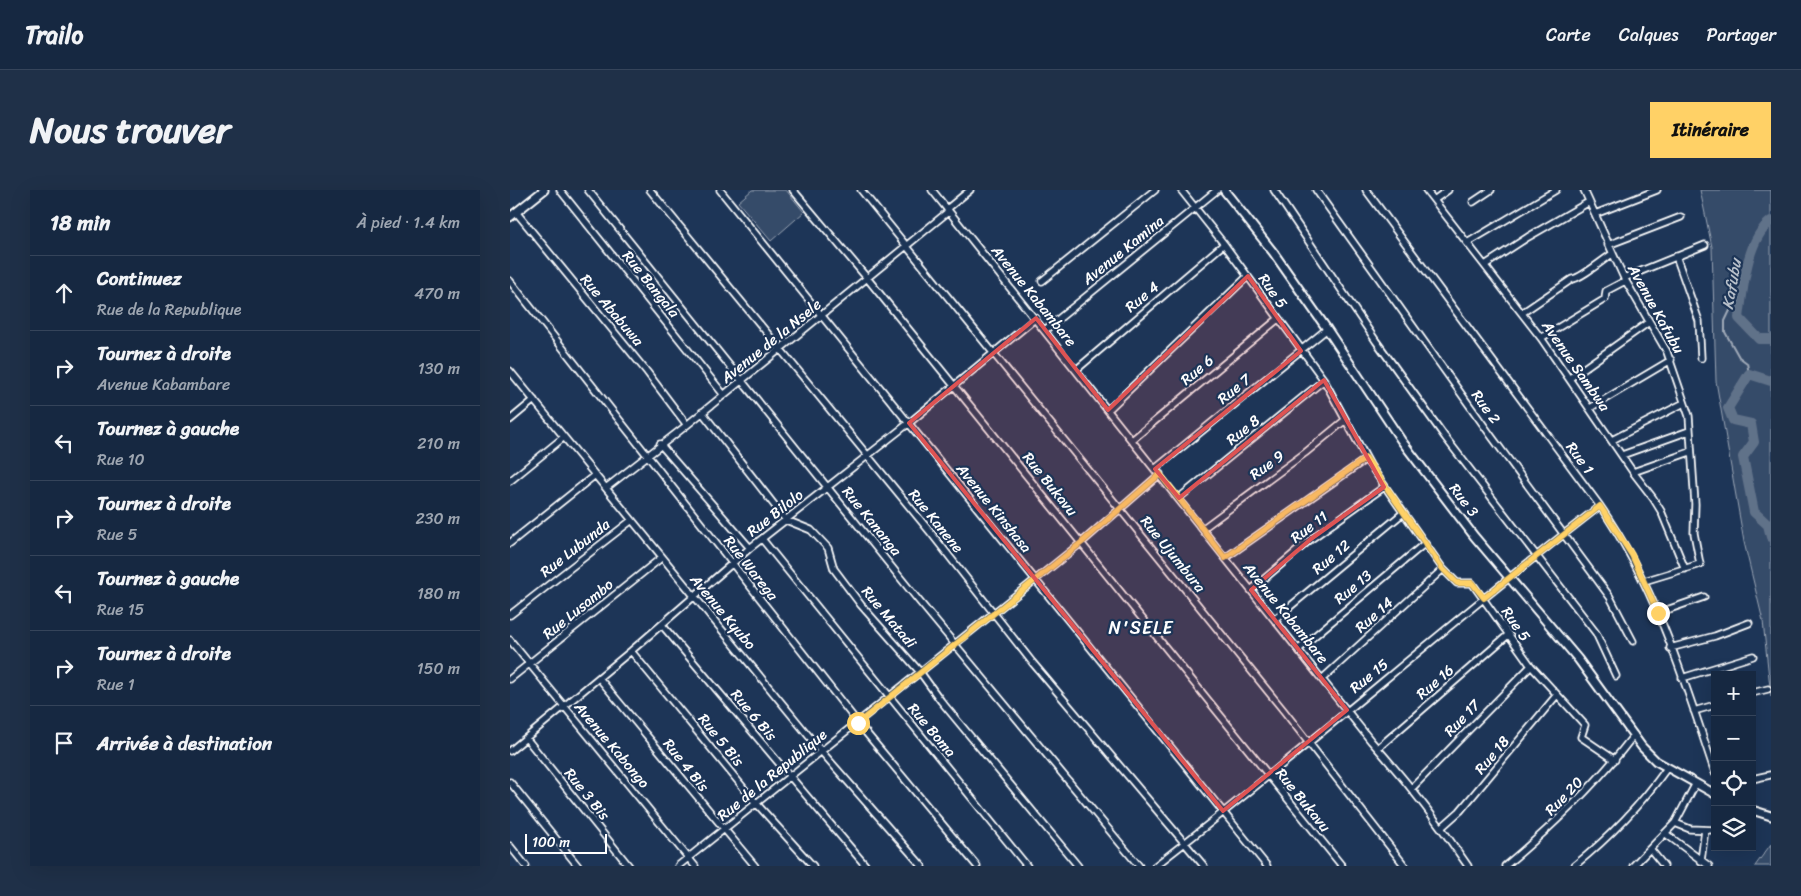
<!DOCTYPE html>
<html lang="fr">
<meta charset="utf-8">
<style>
body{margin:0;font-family:Sriracha,sans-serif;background:#1f3048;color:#f1f3f6}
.controls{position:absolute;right:15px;bottom:15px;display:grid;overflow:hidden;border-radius:0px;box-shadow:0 5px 20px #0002}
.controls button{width:45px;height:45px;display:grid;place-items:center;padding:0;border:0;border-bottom:1px solid #35445a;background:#162841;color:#f1f3f6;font:25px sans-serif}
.scale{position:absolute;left:15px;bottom:12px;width:82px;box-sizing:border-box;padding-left:5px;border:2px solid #fff;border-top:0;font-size:14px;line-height:18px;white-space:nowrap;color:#fff;-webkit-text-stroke:4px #1d3557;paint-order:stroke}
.stop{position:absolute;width:15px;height:15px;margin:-11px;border:4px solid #ffd166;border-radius:50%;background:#fff}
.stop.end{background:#ffd166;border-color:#fff;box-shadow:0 1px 5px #0008}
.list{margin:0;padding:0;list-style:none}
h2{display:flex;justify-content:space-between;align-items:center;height:65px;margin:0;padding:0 20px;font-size:21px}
h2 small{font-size:16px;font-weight:400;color:#9ea6b1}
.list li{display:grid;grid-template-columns:32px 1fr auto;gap:15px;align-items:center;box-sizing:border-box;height:75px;padding:0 20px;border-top:1px solid #35445a}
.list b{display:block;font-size:19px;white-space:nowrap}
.list p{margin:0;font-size:16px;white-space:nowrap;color:#9ea6b1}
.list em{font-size:16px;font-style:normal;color:#9ea6b1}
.icon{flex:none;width:28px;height:28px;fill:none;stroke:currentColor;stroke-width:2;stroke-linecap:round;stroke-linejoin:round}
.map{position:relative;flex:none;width:1261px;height:676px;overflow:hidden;border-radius:0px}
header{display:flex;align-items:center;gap:30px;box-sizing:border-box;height:70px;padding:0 25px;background:#162841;border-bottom:1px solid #35445a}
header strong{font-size:24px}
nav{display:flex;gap:28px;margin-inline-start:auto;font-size:18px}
.intro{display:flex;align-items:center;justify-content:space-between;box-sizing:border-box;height:120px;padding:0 30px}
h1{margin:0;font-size:35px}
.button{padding:12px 22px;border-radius:0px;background:#ffd166;color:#111;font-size:18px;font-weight:700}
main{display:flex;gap:30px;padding:0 30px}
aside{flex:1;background:#162841;border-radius:0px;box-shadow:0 5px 20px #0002}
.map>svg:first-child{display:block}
</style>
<header>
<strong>Trailo</strong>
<nav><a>Carte</a><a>Calques</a><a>Partager</a></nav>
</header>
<div class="intro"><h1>Nous trouver</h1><a class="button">Itinéraire</a></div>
<main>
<aside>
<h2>18 min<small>À pied · 1.4 km</small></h2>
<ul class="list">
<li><svg class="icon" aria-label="ahead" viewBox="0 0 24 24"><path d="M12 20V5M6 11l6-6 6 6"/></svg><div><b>Continuez</b><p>Rue de la Republique</p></div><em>470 m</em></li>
<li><svg class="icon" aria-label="right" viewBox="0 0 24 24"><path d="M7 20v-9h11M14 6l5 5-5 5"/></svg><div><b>Tournez à droite</b><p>Avenue Kabambare</p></div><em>130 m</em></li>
<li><svg class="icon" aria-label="left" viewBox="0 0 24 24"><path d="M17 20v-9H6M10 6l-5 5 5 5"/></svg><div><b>Tournez à gauche</b><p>Rue 10</p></div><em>210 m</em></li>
<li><svg class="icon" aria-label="right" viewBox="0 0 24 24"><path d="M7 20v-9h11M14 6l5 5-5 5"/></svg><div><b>Tournez à droite</b><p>Rue 5</p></div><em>230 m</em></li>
<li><svg class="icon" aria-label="left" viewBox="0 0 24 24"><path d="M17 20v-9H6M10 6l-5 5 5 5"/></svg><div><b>Tournez à gauche</b><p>Rue 15</p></div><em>180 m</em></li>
<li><svg class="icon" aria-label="right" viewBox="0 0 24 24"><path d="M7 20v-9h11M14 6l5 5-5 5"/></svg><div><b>Tournez à droite</b><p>Rue 1</p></div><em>150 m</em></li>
<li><svg class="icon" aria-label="arrive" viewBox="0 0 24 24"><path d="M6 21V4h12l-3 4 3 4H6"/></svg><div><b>Arrivée à destination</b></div></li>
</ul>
</aside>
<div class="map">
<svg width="1261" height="676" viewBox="0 0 1261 676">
<rect width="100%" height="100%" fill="#1d3557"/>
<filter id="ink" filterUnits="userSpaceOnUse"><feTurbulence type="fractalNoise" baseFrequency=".02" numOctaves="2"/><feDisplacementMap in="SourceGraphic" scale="10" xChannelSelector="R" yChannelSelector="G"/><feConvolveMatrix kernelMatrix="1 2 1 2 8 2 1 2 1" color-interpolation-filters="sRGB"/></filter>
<g filter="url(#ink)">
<path fill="#364b69" stroke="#9aa5b4" d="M 242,0 L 276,0 L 294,22 L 261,51 L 228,12 Z
M 1190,0 L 1261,0 L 1261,507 L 1253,431 L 1234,352 L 1206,191 L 1202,57 Z
M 1261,654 L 1261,676 L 1245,676 Z"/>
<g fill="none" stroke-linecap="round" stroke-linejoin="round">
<path stroke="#a0aab8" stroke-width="2" d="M 1234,91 L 1215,131 L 1215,142 L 1229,167 L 1237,173 L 1239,184"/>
<path stroke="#617289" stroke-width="10" d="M 1261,31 C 1236,50 1233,99 1229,128 L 1249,149 L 1261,149
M 1261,191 L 1239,184 L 1218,218 L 1223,230 L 1241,234 L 1244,252 L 1233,267 L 1244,322 L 1258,335 L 1261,347"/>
<defs>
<path id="minor" d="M 50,0 L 214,205
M 78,0 L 409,411 L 629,676
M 140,0 L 421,343 L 522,472 L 694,676
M 210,0 L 757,676
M 283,0 L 357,88 L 832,676
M 351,0 L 774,521 L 895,676
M 422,0 L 861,551 C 897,591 928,632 958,676
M 671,0 L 714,54 L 814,190 L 860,275 L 933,379 L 947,393 L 962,393 L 1021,476 L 1075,535 L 1071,547 L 1105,570
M 764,0 L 866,151 L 935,247 L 1086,443 L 1106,486
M 806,0 L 982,247 L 1100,407 L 1123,451
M 856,0 L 1090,316 C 1145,395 1175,492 1205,583
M 916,0 L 1031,148 L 1123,282 L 1143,308 L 1151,321 L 1175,379
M 1074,0 L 1114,88 L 1157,162 L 1179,226 L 1185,314 L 1184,343 L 1190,374 L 1134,391
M 924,10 L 938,0
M 963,12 L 981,0
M 437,19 L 460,0
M 6,22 L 137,182 L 177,235
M 1085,24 L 1147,0
M 957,53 L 1046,0
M 1098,55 L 1171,27
M 1166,66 L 1189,131 L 1191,168
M 975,75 L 1018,47 L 1079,12
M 1114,88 L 1195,55
M 0,91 L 348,533 L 467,676
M 532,91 L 645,0
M 1012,123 L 1062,89 C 1070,89 1093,70 1102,64
M 535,140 L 707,0
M 1031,148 L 1095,109 L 1096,101 L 1115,91
M 566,180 L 714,54
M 0,181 L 311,561 L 412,676
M 1060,188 L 1139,132
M 1080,218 L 1161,170
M 598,220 L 738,86
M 192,222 L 276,330 L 301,340 L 318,358 L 324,379 L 351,415 L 410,482 L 431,511 L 568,676
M 0,230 L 24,210
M 622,250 L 768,129
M 1102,250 L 1174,213
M 150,254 L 240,358
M 1112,265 L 1179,241
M 645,279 L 817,139
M 1123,282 L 1180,262
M 0,291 L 54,247
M 96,298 L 177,235 L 439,21
M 669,308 L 814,190
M 692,339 L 795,263 L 834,231
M 252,349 L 517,676
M 0,353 L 85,285
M 715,368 L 856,269
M 741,400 L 801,349 L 874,297
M 1148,423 L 1194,407
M 0,425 L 122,330
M 765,429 L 893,323
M 152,435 L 356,676
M 0,450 L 185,676
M 1160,458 L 1205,446 L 1239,433
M 789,459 L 914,354
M 121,461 L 246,613 L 303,676
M 89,488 L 245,676
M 1172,488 L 1243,466
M 0,489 L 151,368
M 812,489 L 933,379
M 1242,503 L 1258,499
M 1184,521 L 1205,515
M 16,548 L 119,676
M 868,558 L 998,445
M 0,561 L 121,461 L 240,358 L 399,233 L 526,128
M 1242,589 L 1260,585
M 0,592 L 68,676
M 902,598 L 1021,476
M 1165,633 L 1180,639 L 1205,640
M 932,637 L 950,621 L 1046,506
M 1156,644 L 1199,676
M 0,656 L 16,676
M 1141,660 L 1154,676
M 1191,671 L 1195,640
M 168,676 L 571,353 L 650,284
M 645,676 C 796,560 939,432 1090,316
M 995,676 C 1043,636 1086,595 1124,545
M 1064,676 C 1100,647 1130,616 1157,578
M 1123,676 L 1165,633 L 1185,595"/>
<path id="tertiary" d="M 714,0 L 763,62 L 817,139 L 891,250 L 964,346 L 1068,469 L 1132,557 L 1146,571 L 1205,604
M 0,27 L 34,0
M 1242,620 L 1261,626"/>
</defs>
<use href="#minor" stroke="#fff" stroke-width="9"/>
<use href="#tertiary" stroke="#fff" stroke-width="11"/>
<use href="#minor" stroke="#1d3557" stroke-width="5.5"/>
<use href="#tertiary" stroke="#1d3557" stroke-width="7"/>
</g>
</g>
<g fill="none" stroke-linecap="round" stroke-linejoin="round" filter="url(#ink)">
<path stroke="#ffd166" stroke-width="6" d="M 348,533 L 571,353 L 650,284 L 715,368 L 856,268 L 933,379 L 947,393 L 962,393 L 974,408 L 1090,316 L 1122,365 L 1148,423"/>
</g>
<path fill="#de5353" fill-opacity="0.2" stroke="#de5353" stroke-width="4" stroke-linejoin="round" d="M 738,86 L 791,161 L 645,279 L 669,308 L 814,190 L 874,297 L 801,349 L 741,400 L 837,520 L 713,621 L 399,233 L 526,128 L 598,220 Z"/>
<g text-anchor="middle" stroke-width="4.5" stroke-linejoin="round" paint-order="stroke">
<g font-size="15" fill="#fff" stroke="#1d3557">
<text transform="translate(613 60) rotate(-39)" y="5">Avenue Kamina</text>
<text transform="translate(141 94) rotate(51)" y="5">Rue Bangala</text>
<text transform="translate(763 101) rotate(55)" y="5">Rue 5</text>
<text transform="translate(524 106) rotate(51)" y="5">Avenue Kabambare</text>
<text transform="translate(632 107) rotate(-40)" y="5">Rue 4</text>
<text transform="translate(1146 119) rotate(61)" y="5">Avenue Kafubu</text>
<text transform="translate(102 120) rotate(50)" y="5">Rue Ababuwa</text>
<text transform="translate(261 151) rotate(-39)" y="5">Avenue de la Nsele</text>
<text transform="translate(1066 176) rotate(55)" y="5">Avenue Sambwa</text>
<text transform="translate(687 180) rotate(-40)" y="5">Rue 6</text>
<text transform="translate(724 199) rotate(-39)" y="5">Rue 7</text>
<text transform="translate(976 217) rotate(54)" y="5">Rue 2</text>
<text transform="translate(733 240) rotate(-39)" y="5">Rue 8</text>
<text transform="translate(1070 268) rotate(54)" y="5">Rue 1</text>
<text transform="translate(757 275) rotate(-36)" y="5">Rue 9</text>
<text transform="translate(540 294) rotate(51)" y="5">Rue Bukavu</text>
<text transform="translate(954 310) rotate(53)" y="5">Rue 3</text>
<text transform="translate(484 318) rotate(51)" y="5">Avenue Kinshasa</text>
<text transform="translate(265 323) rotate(-38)" y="5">Rue Bilolo</text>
<text transform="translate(362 331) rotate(51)" y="5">Rue Kananga</text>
<text transform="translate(426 331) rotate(51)" y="5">Rue Kanene</text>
<text transform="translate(799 337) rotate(-37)" y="5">Rue 11</text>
<text transform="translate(65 358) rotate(-38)" y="5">Rue Lubunda</text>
<text transform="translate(663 364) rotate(51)" y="5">Rue Ujumbura</text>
<text transform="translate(821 367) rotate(-40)" y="5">Rue 12</text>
<text transform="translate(241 378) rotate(52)" y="5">Rue Warega</text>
<text transform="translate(843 397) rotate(-40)" y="5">Rue 13</text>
<text transform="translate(68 419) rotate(-39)" y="5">Rue Lusambo</text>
<text transform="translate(213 422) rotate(50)" y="5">Avenue Kyubo</text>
<text transform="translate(776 423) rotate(51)" y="5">Avenue Kabambare</text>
<text transform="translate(864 425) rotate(-42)" y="5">Rue 14</text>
<text transform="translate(379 427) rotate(50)" y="5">Rue Matadi</text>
<text transform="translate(1006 434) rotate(55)" y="5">Rue 5</text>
<text transform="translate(859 486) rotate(-39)" y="5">Rue 15</text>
<text transform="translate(925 492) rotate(-41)" y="5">Rue 16</text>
<text transform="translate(244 525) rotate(50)" y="5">Rue 6 Bis</text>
<text transform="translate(952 528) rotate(-46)" y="5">Rue 17</text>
<text transform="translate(422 540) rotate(50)" y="5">Rue Boma</text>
<text transform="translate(211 550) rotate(51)" y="5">Rue 5 Bis</text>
<text transform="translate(102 555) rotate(50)" y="5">Avenue Kabongo</text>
<text transform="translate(982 565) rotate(-50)" y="5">Rue 18</text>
<text transform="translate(176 575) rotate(51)" y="5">Rue 4 Bis</text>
<text transform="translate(262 585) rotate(-39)" y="5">Rue de la Republique</text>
<text transform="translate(77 604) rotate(51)" y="5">Rue 3 Bis</text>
<text transform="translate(1054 606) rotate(-46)" y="5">Rue 20</text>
<text transform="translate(793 610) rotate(51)" y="5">Rue Bukavu</text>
</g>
<g font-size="16" font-style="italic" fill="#b8c0ca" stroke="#1d3557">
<text transform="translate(1221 94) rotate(-80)" y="6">Kafubu</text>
</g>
<g font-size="18" letter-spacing="1" fill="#fff" stroke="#1d3557">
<text x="631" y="444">N'SELE</text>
</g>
</g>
</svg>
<div class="controls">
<button>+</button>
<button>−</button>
<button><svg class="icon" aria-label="locate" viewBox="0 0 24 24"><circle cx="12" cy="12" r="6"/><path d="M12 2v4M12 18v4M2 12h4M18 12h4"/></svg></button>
<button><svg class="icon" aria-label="layers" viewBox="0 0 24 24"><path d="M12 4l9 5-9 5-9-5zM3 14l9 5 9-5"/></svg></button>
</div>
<div class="scale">100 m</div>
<div class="stop" style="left:348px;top:533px"></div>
<div class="stop end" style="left:1148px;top:423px"></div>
</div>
</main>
